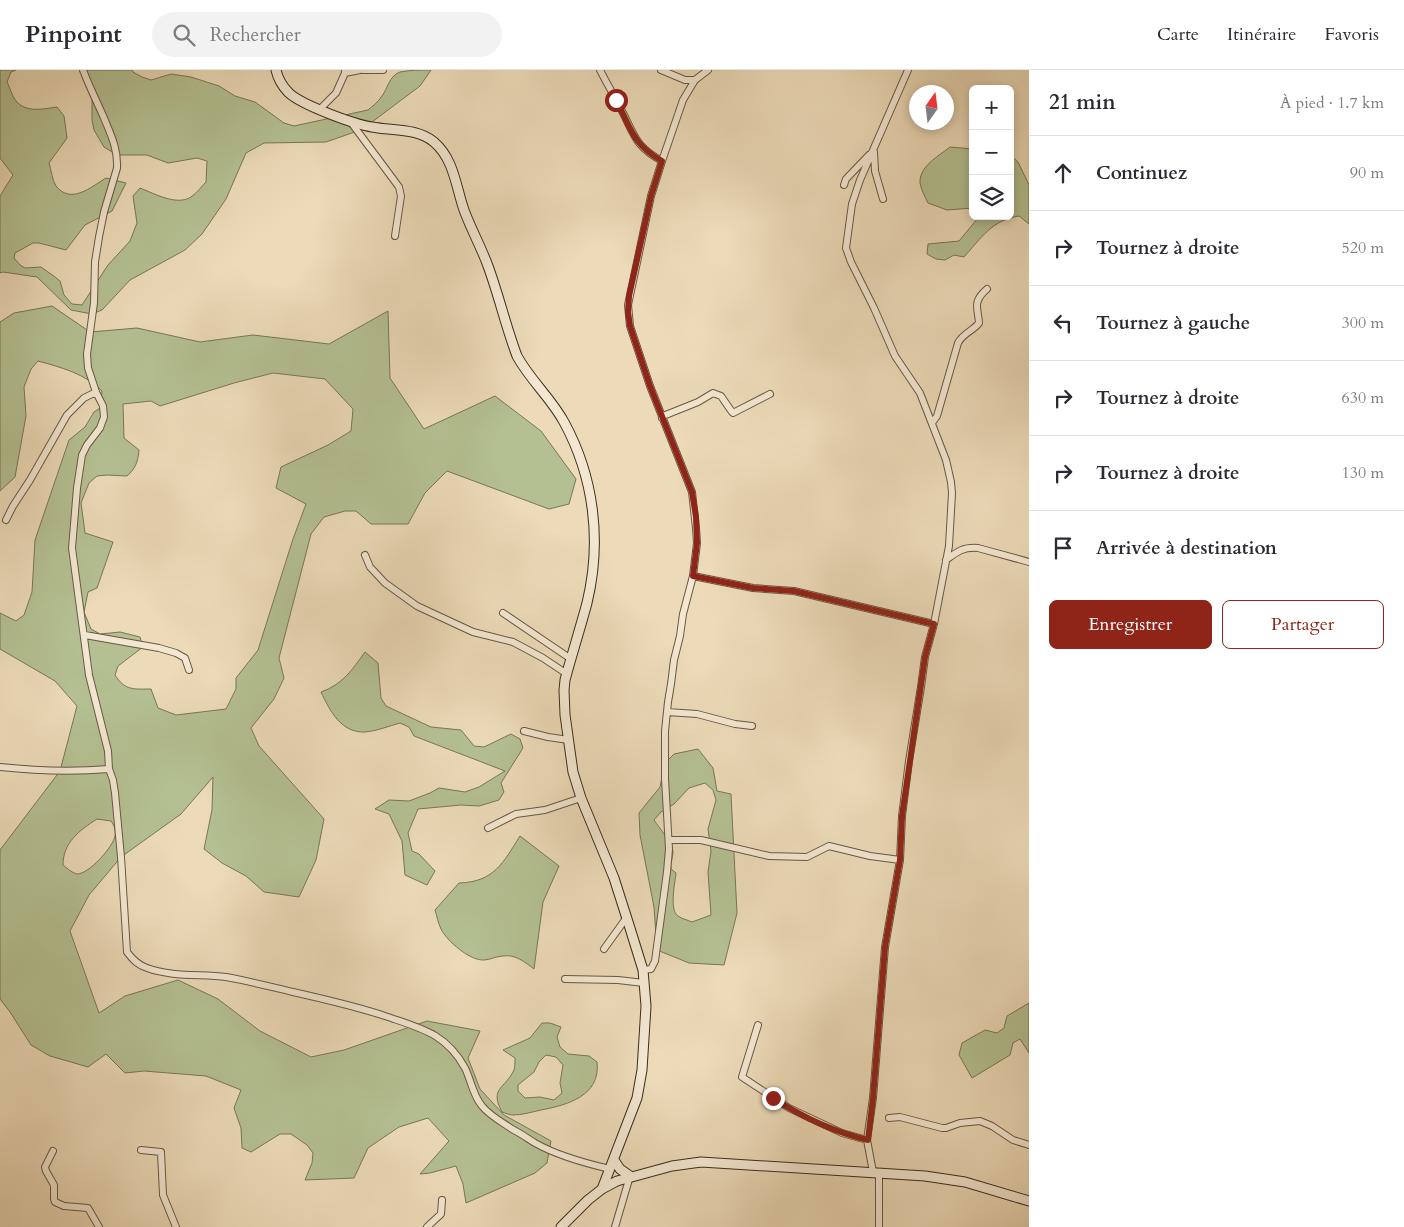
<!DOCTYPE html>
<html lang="fr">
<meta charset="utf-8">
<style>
body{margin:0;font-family:Cardo,serif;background:#f2f2f3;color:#2b2b33}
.controls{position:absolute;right:15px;top:15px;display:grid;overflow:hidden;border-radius:8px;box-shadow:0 2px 8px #0003}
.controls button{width:45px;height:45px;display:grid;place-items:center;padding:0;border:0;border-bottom:1px solid #e1e1e2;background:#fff;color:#2b2b33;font:25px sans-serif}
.compass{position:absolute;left:909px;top:15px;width:45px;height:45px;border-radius:50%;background:#fff;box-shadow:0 2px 8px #0003;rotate:14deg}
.stop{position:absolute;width:15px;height:15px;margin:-11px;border:4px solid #8f2418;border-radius:50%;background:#fff}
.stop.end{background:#8f2418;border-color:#fff;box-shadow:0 1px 5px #0008}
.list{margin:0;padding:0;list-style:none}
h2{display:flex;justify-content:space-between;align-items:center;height:65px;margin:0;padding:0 20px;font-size:21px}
h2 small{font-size:16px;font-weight:400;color:#7c7c81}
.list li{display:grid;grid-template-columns:32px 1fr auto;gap:15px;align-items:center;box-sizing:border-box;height:75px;padding:0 20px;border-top:1px solid #e1e1e2}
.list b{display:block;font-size:19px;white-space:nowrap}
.list em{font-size:16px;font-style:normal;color:#7c7c81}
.actions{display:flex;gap:10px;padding:15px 20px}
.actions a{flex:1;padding:11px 0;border:1px solid #8f2418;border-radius:8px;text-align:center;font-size:18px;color:#8f2418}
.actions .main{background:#8f2418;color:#fff}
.icon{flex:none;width:28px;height:28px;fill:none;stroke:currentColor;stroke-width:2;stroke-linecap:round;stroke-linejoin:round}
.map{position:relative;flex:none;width:1029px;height:1157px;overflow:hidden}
header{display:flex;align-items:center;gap:30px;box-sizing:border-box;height:70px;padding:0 25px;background:#fff;border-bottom:1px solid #e1e1e2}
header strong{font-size:24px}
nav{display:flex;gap:28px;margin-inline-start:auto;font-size:18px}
.search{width:350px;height:45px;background:#f2f2f3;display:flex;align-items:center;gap:12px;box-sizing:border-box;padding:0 18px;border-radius:28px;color:#7c7c81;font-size:19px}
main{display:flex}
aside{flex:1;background:#fff}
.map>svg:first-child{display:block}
</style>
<header>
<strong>Pinpoint</strong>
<div class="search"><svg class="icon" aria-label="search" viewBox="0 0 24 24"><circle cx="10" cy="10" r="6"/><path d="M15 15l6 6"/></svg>Rechercher</div>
<nav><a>Carte</a><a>Itinéraire</a><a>Favoris</a></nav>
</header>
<main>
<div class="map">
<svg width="1029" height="1157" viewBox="0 0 1029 1157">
<rect width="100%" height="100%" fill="#ecdab8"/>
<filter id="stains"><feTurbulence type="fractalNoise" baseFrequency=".004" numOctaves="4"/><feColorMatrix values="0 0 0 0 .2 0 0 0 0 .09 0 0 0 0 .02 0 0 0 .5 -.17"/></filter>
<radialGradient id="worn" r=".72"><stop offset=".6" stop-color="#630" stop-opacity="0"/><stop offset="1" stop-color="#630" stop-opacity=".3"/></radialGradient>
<path fill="#b4c092" stroke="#787657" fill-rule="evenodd" d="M 0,0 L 16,0 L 11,2 L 7,12 C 10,18 12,26 16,31 C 26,43 43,39 57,37 L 64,46 L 67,68 L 49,93 C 51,99 52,110 56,116 C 71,135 91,117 106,108 L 126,113 L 112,141 L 85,155 L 66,180 L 39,173 L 33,173 L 15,183 L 14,188 L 20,195 L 25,198 L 41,197 L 55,207 L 60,211 L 64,225 L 72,234 L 82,235 L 108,195 L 130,171 L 137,153 L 133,126 L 140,118 C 155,124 177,136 191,127 C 197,123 201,117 206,112 L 207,91 L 197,88 L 168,93 L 147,85 L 117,85 L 104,77 L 94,60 L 92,50 L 92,19 L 81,0 L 132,0 L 133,2 L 142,7 L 151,10 L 171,4 L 191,7 L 219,16 L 235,26 L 255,32 L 284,53 L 294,56 L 368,40 C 373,36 378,32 382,26 C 388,18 389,6 400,2 C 410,0 421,0 431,0 L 420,16 L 372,52 L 369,57 L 326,72 L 264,73 L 246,83 L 226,129 L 202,164 L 185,180 L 130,210 L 102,240 L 92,244 L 71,240 L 37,207 L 3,202 L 0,203 L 0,126 L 13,105 L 0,88 Z
M 950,77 L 973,79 L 973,138 L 947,140 L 928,133 C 925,127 921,119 920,113 C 919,96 939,86 950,77 Z
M 1010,85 L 1018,92 L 1029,115 L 1029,154 L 1019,146 C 992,150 981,168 964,187 L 954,185 L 945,190 L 936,189 L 927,184 L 928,174 L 959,171 L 978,148 L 978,146 L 1010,146 Z
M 52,236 L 90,262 L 137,258 L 200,272 L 253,265 L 329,274 L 388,241 L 390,308 L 424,359 L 495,326 L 541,361 L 576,409 L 569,434 L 549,439 L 447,401 L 425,423 L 408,454 L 371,454 L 356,441 L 345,441 L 324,447 L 311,464 L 279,588 L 284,608 L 274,629 L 251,658 L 259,676 L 324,749 L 316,790 L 299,827 L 264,822 L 246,806 L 222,793 L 204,779 L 212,740 L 213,707 L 181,744 L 121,787 L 89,825 L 70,861 L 99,943 L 125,926 L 178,910 L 218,929 L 260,961 L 311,987 L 344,980 L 427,951 L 480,961 L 468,988 L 480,1019 L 504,1045 L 551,1071 L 547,1093 L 535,1103 L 466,1133 L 463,1114 L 456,1096 L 430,1103 L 420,1104 L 449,1071 L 428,1048 L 399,1057 L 368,1078 L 354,1108 L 305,1110 L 312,1093 L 313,1083 L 307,1075 L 291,1064 L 280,1064 L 251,1082 L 242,1078 L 241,1058 L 234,1038 L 241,1020 L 206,1006 L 144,1001 L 125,1003 L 106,984 L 88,997 L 50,986 L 31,975 L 10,942 L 0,929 L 0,780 L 60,701 L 77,636 L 55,611 L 0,579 L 0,543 L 16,551 L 24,545 L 32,522 L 35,470 L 69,370 L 85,357 L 94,342 L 103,336 L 101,330 L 102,321 C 86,304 60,297 38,291 L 31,299 L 24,317 L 26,346 L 15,407 L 0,421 L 0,252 L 14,243 ZM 273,303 L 325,309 L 353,339 L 351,361 L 328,375 L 281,397 L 276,418 L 306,434 L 293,469 L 258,580 L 236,608 L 236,619 L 226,639 L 176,645 L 158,638 L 151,619 C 134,619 125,621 115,605 L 118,596 L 143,577 L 140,567 L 120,562 L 100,564 L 91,559 L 84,542 L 88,522 L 97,518 L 113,472 L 85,463 L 81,433 L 89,413 L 97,406 L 107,405 L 127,406 C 136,398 138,391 139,380 L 124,368 L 123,334 L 151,331 L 160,336 L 234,313 ZM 97,749 L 111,751 C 114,755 116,760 115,766 C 113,777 89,804 77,804 C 72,803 67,798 63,795 C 63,772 80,760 97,749 Z
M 365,582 L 378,593 L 381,628 L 386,636 L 431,657 L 461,660 L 474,676 L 484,677 L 511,664 L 520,669 L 523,678 L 501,713 L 504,722 L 499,730 L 479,736 L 461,735 L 418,739 L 408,763 L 412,781 L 419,784 L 435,801 L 427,815 L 405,805 L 402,771 L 389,744 L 375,739 L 389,730 L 409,731 L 430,723 L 439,718 L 465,722 L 479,717 L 505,701 L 414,666 L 409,657 L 400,653 C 389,656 377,661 365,662 C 341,663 330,641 321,622 C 342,615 353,599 365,582 Z
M 698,679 L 713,698 L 717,721 L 731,724 L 737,843 L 724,895 L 689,893 L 657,880 L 654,837 L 640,765 L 639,743 L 660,717 L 665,693 L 674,684 ZM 705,713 L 713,720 L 716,730 L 708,759 L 711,781 L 708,802 L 711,845 L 692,852 C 688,850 682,849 678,846 C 669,840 675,813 676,803 L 671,799 C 670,793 673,788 673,782 C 673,773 659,758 654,750 L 661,742 L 674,734 L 689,718 Z
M 520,766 L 559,796 L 543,832 L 534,899 C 525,892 515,884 503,886 C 496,886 490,890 484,890 C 470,891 447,871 441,859 C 438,853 437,846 435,840 L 459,813 C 494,812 503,793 520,766 Z
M 1029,933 L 1029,983 L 1020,969 L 1013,973 L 1010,985 L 972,1008 L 959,985 L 962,973 L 985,960 L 997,963 L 1004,958 L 1007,946 Z
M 542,953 L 550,953 L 561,957 L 557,967 L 560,977 L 568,984 L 589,986 L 597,992 C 601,1026 567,1035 541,1040 C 532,1042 522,1045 513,1045 C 510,1045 505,1043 502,1042 C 489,1018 505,1019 514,1000 C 515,997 515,992 515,988 L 503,980 L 530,968 ZM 546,985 L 556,987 L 563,995 L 560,1013 L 562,1023 L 554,1030 L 540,1027 L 525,1028 L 518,1021 L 518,1015 L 534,1002 L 539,992 Z"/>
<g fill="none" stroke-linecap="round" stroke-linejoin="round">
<defs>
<path id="street" d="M 83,0 C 89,16 97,32 104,48 C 111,65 118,79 117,98 L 104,142 L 99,167 L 95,192 L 94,233 L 87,284 L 88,298 L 96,322 L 103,336 L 104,347 L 100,358 L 87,375 L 82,385 L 77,418 L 72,478 L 89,605 L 108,681 L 109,699 L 113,710 L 115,723 L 121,787 L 127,882 C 133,890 138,895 147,898 C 172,907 200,904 226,907 C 249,911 271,917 293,922 C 324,929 355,936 385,946 C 420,958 446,963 465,998 C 471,1010 473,1026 482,1036 C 490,1046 502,1052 512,1059 C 520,1063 527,1068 535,1073 C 558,1086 584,1093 610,1099
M 363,0 L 383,0
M 600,0 C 607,14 615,27 622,41 C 635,66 635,76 662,91
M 661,0 L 685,10 L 695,10
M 345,3 L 360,0
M 320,39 L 336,23 L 345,3 L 345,0
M 350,51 L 399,117 L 401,126 L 395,166
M 874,82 L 875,101 L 883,129
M 844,115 L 846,109 L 869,85
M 662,348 L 663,346 L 698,332 L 713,323 L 721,326 L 732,342 L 733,343 L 770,324
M 932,353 L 937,346 L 958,273 C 963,263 973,261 979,253 C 978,238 972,232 987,219
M 6,450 L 13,436 L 30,410 L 67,345 L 84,328 L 96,322
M 365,485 L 370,497 L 385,513 L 417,536 L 473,562 L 513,572 L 543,588 L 567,604
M 946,490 C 958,481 963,477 978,478 L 1029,492
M 693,506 L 753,518 L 794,521 L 934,554
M 503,543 L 571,589
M 85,565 L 159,578 L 176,583 L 185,588 L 189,600
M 667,642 L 697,644 L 735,654 L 752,656
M 524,661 L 548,667 L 569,670
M 0,697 C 38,701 71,702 109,699
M 488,758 L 516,744 L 545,740 L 581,728
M 669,770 L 701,770 L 769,786 L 807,787 L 829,776 L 870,786 L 900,790
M 604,879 L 627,847
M 643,900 L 651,899 L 655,891 L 667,802 L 669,779 L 665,709 L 665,661 L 668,632 L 671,614 L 674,590 L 680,566 L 683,544 L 693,506 L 697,473 L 696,458 L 692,422 L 650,316 L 630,256 L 628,235 L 651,126 L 662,91 L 683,30 L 695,10 L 708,0
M 565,909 L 618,910 L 644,913
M 758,955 L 742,1007 L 789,1038 L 842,1063 L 867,1070
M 889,1048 L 900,1047 L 942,1058 L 946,1058 L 960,1053 L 980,1051 L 992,1056 L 1013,1070 L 1029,1075
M 141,1080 L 161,1082 L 163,1125 L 176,1157
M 53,1081 L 45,1097 L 46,1101 L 54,1115 L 54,1129 L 55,1132 L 64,1136 L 88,1138 L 99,1157
M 873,1102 L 867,1070 L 873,1028 L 885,877 L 900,790 L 902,746 L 909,691 L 921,617 L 925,587 L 934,554 L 949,476 L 952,423 L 951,412 L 946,390 L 920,323 L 895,286 L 874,238 L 851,192 L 846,178 L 852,134 L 860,110 L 908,0
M 879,1102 L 879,1157
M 427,1157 L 441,1144 L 442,1130
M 615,1157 L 630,1106"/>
<path id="secondary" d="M 276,0 C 278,9 282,16 289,23 C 302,35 353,54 372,57 C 393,61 417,58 434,72 C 454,89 456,117 464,140 C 471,159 481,177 488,196 C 499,226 506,257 517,286 C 530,310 551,328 564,352 C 594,407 602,471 587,533 C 580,559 572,584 565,610 L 564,620 L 565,645 L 573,702 L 581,728 L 614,808 L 629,855 L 643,900 L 646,936 L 642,1000 L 637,1028 L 602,1119
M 614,1090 L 620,1099 L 630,1106
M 561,1157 L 588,1130 L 602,1119 L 617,1111 L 672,1096 L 701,1092 L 925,1106 L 965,1112 L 1029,1131"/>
</defs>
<use href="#street" stroke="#675843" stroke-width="8"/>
<use href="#secondary" stroke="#3b2d1c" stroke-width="11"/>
<use href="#street" stroke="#f3e7d1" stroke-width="6"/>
<use href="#secondary" stroke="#f3e7d1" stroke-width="9"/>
</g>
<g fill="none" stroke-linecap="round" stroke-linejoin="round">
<path stroke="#8f2418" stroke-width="6" d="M 616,30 C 631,58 632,74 662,91 L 651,126 L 646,149 L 629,226 L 628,242 L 630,256 L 650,316 L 692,422 L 696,447 L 697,473 L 693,506 L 753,518 L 794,521 L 934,554 L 925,587 L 902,746 L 900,790 L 885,877 L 873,1028 L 868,1070 C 834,1062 802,1047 773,1028"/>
</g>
<rect width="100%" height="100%" filter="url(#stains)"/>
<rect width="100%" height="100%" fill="url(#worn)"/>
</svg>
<div class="controls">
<button>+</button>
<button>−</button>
<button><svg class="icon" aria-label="layers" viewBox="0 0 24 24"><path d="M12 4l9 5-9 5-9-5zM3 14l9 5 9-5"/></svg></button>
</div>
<svg class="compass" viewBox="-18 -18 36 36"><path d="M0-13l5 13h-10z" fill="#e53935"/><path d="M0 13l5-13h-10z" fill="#7c7c81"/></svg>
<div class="stop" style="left:616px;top:30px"></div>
<div class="stop end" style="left:773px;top:1028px"></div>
</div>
<aside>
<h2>21 min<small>À pied · 1.7 km</small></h2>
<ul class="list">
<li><svg class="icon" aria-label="ahead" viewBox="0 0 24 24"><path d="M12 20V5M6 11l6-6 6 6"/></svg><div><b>Continuez</b></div><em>90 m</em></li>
<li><svg class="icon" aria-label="right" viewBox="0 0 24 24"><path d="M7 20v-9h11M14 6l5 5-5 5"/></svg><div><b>Tournez à droite</b></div><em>520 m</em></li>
<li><svg class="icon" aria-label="left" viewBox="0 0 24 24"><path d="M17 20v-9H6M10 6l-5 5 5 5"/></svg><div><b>Tournez à gauche</b></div><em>300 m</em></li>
<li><svg class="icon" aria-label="right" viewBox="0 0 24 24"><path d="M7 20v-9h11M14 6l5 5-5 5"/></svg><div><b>Tournez à droite</b></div><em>630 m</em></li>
<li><svg class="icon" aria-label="right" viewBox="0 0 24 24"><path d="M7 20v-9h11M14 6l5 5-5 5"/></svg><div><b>Tournez à droite</b></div><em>130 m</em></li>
<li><svg class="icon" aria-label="arrive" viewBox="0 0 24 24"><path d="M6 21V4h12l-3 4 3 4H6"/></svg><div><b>Arrivée à destination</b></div></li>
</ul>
<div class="actions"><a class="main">Enregistrer</a><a>Partager</a></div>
</aside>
</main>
